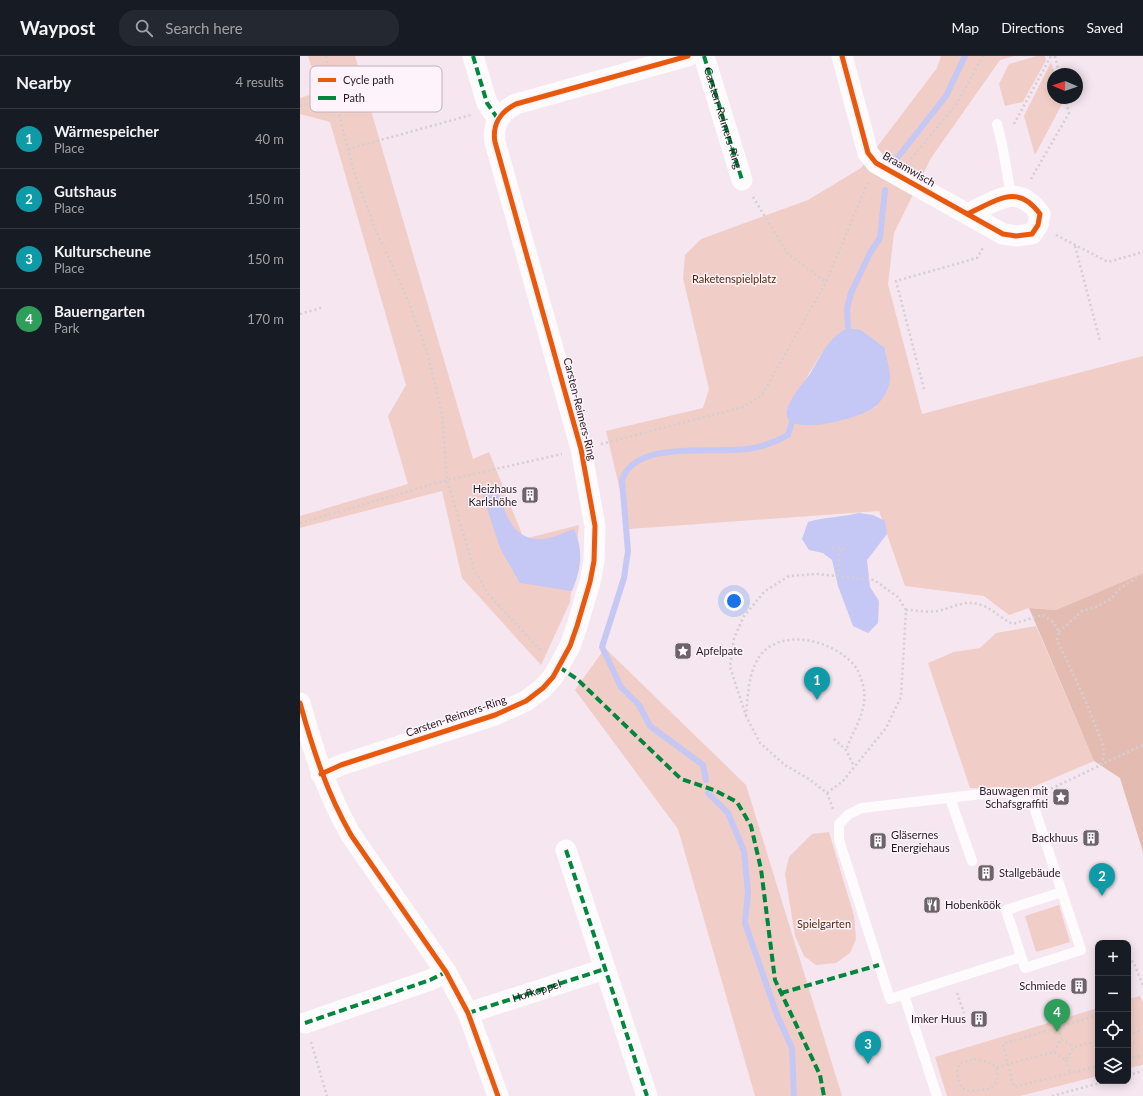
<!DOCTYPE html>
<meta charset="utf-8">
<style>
body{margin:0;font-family:Lato,sans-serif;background:#242831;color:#f1f3f6}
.controls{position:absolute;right:12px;bottom:12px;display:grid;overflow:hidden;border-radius:8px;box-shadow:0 2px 10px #0003}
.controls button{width:36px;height:36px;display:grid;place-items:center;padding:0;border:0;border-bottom:1px solid #363941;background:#171b24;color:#f1f3f6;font:20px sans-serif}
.compass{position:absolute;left:747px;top:12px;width:36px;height:36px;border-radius:50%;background:#171b24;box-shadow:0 2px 10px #0003;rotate:272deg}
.you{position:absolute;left:434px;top:545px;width:14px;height:14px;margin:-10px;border:3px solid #fff;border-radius:50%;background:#1a73e8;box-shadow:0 0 0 6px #1a73e833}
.badge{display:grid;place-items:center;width:26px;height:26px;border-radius:50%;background:#b6b2b7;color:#fff;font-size:13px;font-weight:700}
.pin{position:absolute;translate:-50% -33px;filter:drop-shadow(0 1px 2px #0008)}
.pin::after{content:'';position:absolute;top:21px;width:14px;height:12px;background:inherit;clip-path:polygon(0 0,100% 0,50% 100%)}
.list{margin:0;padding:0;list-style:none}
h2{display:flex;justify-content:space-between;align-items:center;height:52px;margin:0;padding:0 16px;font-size:17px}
h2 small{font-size:13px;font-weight:400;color:#9ea1a6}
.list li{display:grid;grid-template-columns:26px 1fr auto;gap:12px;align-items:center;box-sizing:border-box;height:60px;padding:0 16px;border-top:1px solid #363941}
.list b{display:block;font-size:15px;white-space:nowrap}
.list p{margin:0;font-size:13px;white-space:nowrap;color:#9ea1a6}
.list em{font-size:13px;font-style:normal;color:#9ea1a6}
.icon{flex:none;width:22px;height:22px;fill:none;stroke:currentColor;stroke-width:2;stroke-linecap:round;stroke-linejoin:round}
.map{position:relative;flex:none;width:843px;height:1040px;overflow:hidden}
header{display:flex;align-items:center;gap:24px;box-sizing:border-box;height:56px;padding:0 20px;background:#171b24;border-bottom:1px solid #363941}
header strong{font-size:19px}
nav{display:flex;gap:22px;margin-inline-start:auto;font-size:14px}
.search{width:280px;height:36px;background:#242831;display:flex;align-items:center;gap:10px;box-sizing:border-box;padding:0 14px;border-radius:16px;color:#9ea1a6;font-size:15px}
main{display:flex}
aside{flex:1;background:#171b24}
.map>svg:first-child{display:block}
</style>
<header>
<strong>Waypost</strong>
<div class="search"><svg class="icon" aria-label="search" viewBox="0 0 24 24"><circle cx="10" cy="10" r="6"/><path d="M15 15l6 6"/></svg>Search here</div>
<nav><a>Map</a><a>Directions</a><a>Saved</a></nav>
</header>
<main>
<aside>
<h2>Nearby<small>4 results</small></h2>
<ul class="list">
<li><span class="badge" style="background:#0f9aa8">1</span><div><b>Wärmespeicher</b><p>Place</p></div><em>40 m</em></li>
<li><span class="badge" style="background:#0f9aa8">2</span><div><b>Gutshaus</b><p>Place</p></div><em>150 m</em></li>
<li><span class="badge" style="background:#0f9aa8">3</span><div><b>Kulturscheune</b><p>Place</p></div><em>150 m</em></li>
<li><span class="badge" style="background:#2e9e5b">4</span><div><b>Bauerngarten</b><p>Park</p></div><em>170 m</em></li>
</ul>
</aside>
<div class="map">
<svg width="843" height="1040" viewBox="0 0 843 1040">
<rect width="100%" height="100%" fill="#f5e6f0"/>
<path fill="#f0cec7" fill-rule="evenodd" d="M 8,0 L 55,0 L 173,403 L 189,396 L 224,483 L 279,469 L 270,546 L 241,609 L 162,522 L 142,435 L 0,472 L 0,460 L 108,428 L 88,360 L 106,329 L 30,66 L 0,58 L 0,42 L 19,36 Z
M 641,0 L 714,0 L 700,4 L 631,102 L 594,177 L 588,228 L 622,358 L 843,300 L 843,517 L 756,554 L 729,552 L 709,559 L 684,540 L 605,530 L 579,455 L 329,473 L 306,375 L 403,352 L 409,333 L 383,222 L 385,199 L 401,183 L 508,144 L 561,112 L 637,12 ZM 585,292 L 590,325 L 575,352 L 539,365 L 487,353 L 523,295 Z
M 737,0 L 745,0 L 746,4 L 723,46 L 705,50 L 699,28 L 709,8 Z
M 751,6 L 755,18 L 753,18 L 753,42 L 762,42 L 763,46 L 735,99 L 724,60 Z
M 736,570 L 794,705 L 728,733 L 670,732 L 628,607 L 654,596 L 680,592 L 696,577 Z
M 305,592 L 446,729 L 542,1040 L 455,1040 L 378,773 L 275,634 Z
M 529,776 L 554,860 L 556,883 L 550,897 L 536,907 L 516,909 L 504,900 L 495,880 L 485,818 L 489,801 L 512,778 Z
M 759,849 L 770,886 L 736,896 L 725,860 Z
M 840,940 L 843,947 L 843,1009 L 828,1012 L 828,943 Z
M 798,952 L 798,1020 L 720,1040 L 647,1040 L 635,1001 Z"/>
<path fill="#e4bbb1" d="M 843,517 L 843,796 L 820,722 L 794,705 L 729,552 L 756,554 Z"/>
<path fill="#c5c7f4" d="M 548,272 L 561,274 L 585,292 C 586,302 591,315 590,325 C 589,333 581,346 575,351 C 563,361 493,381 487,360 C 484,349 503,327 510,318 C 522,299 526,283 548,272 Z
M 196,431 C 205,454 210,484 241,483 C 252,483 264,476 274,473 C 284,495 281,513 272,535 L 220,527 L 200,492 L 182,437 Z
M 559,457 L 573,459 L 585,465 L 587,478 L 567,504 L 570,531 L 579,545 L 578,567 L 568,577 L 553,570 L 538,530 L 532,504 L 523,497 L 509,494 L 502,483 L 508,466 C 525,461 542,461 559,457 Z"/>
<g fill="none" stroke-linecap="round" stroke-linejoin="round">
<path stroke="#c5c7f4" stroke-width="6" d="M 598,101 L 646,40 L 665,0
M 548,272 L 547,253 L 551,237 L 570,197 L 580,182 L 585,134
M 406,724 L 403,709 L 350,670 L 339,649 L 321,631 L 302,591 L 324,522 L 328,495 L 322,424 C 336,383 413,398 447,393 C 462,391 474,387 488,379 L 492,366
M 408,737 L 428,757 L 444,795 L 448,836 L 445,867 L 477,959 L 492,992 L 494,1040"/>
<path stroke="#d3cfd1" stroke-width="2.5" stroke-dasharray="2 3" stroke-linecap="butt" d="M 26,0 L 34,40 L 55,119 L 74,170 L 107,242 L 127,296 L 142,358 L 147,424 L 174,513 L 188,538 L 242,596
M 755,0 L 759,18
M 0,50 L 34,40
M 714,68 L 751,0
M 48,93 L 171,59
M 611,103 L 657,47 L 683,0
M 731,123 L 769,57 L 765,42
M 453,141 L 488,198 L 526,226
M 756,179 L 808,206 L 843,196
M 775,190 L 800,285
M 0,258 L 24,251
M 624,333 L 596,225 L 677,202 L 684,190
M 301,388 L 443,351 L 462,339 L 526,226 L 568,126
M 0,467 L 147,424 L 262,398
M 532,492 L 547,493
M 538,520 L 540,493
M 606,554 C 616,554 628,557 638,555 C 652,552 663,544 678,548 C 691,551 700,562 713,568 L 742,559 L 753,566 L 759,576 L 757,585 C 765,599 806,687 804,698 C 804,702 801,706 799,710 L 742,737
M 759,576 L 782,555 L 796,551 L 811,543 L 818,534 L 843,517
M 446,660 C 448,640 448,612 463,596 C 488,571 539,587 557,613 C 560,618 563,628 564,634 C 567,656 553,674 546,694
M 534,683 L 546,694 L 554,710
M 800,709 L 843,689
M 527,737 L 543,725 L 586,672 L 601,641 L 606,554 L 598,541 L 574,524 L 517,518 L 489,520 L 465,535 L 444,560 L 434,582 L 430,611 L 446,660 L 460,687 L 485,709 L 509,723 L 527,737 L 533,753
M 828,901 L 834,907 L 843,930
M 657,937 L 664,957
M 798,959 L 703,988 L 714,1031 L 798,1010
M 759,972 L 761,983
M 828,978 L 843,974
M 11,986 L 27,1040
M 754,996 L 761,983 L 774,991
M 674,1003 L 691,1007 L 697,1012 L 697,1026 L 690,1033 L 667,1035 L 661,1031 L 657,1017 L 659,1008 Z
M 828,1003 L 843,999
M 766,1004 L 770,1017
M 697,1012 L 708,1008 L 754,996 L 766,1004 L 774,991 L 798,985
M 828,1019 L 843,1015
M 752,1040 L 807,1025"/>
<path stroke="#fefbfd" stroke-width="10" d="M 697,68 L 702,88 L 711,139
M 650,742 L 672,805
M 721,901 L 590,943 L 539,784 L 539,768 L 549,758 L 562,752 L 699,736 C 714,738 723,740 734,751 L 781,894 L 725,912 L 706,854 L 762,836
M 604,939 L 637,1040"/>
<g stroke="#fefbfd" stroke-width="21">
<path d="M 173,0 L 187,47 L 198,63"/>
<path id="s1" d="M 404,0 L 442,124"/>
<path d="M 542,0 L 568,97 L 576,107 L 703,178 L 716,180 L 732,178 L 738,169 L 740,158 C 717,126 697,145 667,158"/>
<path d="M 0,647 C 13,694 27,737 51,779 L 146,916 L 168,957 L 198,1040"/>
<path d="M 21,718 L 41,709 L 195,659 L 226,645 L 243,632 L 253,621 L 270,590 L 277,570 L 290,526 L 294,505 L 295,470 L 281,393 L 195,86 C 192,69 200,56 216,48 L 388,0"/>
<path d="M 266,794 L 347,1040"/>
<path d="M 168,957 L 305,913"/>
<path d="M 5,967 L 130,924 L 146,916"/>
</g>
<g stroke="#00873e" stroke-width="4" stroke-dasharray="8 4" stroke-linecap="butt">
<path d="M 173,0 L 187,47 L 198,63"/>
<path d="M 404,0 L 442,124"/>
<path d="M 259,611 L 277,623 L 381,723 L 414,734 L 437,746 L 451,770 L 461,813 L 475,924 L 520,1019 L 524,1040"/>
<path d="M 266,794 L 347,1040"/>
<path d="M 481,937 L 579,909"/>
<path id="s2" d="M 168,957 L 305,913"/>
<path d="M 5,967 L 130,924 L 146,916"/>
</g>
<defs>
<path id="cycleway" d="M 542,0 L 568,97 L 576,107 L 703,178 L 716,180 L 732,178 L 738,169 L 740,158 C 717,126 697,145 667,158
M 0,647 C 13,694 27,737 51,779 L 146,916 L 168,957 L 198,1040
M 21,718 L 41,709 L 195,659 L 226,645 L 243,632 L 253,621 L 270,590 L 277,570 L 290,526 L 294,505 L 295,470 L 281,393 L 195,86 C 192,69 200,56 216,48 L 388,0"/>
</defs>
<use href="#cycleway" stroke="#fef3fa" stroke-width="8"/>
<use href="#cycleway" stroke="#e8590c" stroke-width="5"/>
</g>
<defs>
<symbol id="building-square" viewBox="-11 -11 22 22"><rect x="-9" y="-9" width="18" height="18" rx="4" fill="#6d6269" stroke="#fef3fa"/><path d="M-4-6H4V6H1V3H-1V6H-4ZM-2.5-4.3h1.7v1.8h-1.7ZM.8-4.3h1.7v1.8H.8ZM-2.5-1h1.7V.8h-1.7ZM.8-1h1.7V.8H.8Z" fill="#fff"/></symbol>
<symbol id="sight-square" viewBox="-11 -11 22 22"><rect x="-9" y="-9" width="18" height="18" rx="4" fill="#6d6269" stroke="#fef3fa"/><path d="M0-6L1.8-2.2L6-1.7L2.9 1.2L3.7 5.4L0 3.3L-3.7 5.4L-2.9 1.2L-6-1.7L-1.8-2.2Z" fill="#fff"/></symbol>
<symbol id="restaurant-square" viewBox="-11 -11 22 22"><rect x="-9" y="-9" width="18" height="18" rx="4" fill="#6d6269" stroke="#fef3fa"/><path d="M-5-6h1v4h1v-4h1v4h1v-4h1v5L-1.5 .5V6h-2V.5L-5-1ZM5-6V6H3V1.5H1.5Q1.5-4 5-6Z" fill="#fff"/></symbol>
</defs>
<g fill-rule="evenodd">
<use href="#building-square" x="220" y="429" width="20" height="20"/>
<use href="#sight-square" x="373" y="585" width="20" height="20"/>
<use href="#sight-square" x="751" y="731" width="20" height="20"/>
<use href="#building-square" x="781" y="772" width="20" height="20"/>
<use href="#building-square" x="568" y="775" width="20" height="20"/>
<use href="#building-square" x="676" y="807" width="20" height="20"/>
<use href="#restaurant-square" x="622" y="839" width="20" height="20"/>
<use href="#building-square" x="769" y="920" width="20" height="20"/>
<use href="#building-square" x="669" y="953" width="20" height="20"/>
</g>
<g text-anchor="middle" stroke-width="3" stroke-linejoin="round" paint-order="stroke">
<g font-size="11" fill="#241b21" stroke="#fef3fa">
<text dy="4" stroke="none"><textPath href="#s1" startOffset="65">Carsten-Reimers-Ring</textPath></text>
<text transform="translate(609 113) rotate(30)" y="4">Braamwisch</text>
<text transform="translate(280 353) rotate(76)" y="4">Carsten-Reimers-Ring</text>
<text transform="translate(156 660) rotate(-19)" y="4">Carsten-Reimers-Ring</text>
<text dy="4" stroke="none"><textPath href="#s2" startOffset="72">Hofkoppel</textPath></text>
</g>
<g font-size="11" fill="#571f01" stroke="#fef3fa">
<text x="434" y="227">Raketenspielplatz</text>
<text x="524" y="872">Spielgarten</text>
</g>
<g font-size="11" fill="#241b21" stroke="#fef3fa" text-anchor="end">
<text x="217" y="437">Heizhaus<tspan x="217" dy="13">Karlshöhe</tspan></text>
<text x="396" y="599" text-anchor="start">Apfelpate</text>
<text x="748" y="739">Bauwagen mit<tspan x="748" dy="13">Schafsgraffiti</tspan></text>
<text x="591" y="783" text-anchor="start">Gläsernes<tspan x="591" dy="13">Energiehaus</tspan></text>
<text x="778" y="786">Backhuus</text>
<text x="699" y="821" text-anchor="start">Stallgebäude</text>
<text x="645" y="853" text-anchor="start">Hobenköök</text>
<text x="766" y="934">Schmiede</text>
<text x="666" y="967">Imker Huus</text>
</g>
</g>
<rect x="10" y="10" width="132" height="46" rx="6" fill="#fef3fa" stroke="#bdb2b9" stroke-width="1"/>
<rect x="18" y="22" width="18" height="4" fill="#e8590c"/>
<rect x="18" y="40" width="18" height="4" fill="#00873e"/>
<g font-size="11" fill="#241b21">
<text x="43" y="28">Cycle path</text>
<text x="43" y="46">Path</text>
</g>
</svg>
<div class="controls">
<button>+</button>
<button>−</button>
<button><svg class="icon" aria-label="locate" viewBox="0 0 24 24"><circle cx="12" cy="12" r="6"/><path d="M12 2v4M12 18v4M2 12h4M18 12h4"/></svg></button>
<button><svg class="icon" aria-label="layers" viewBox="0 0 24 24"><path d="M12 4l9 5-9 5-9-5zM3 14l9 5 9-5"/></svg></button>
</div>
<svg class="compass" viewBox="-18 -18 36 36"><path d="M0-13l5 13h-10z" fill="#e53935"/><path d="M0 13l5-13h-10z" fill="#9ea1a6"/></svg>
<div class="you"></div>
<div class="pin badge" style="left:517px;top:644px;background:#0f9aa8">1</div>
<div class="pin badge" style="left:802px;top:840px;background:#0f9aa8">2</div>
<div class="pin badge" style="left:568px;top:1008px;background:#0f9aa8">3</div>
<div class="pin badge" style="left:757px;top:976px;background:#2e9e5b">4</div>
</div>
</main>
